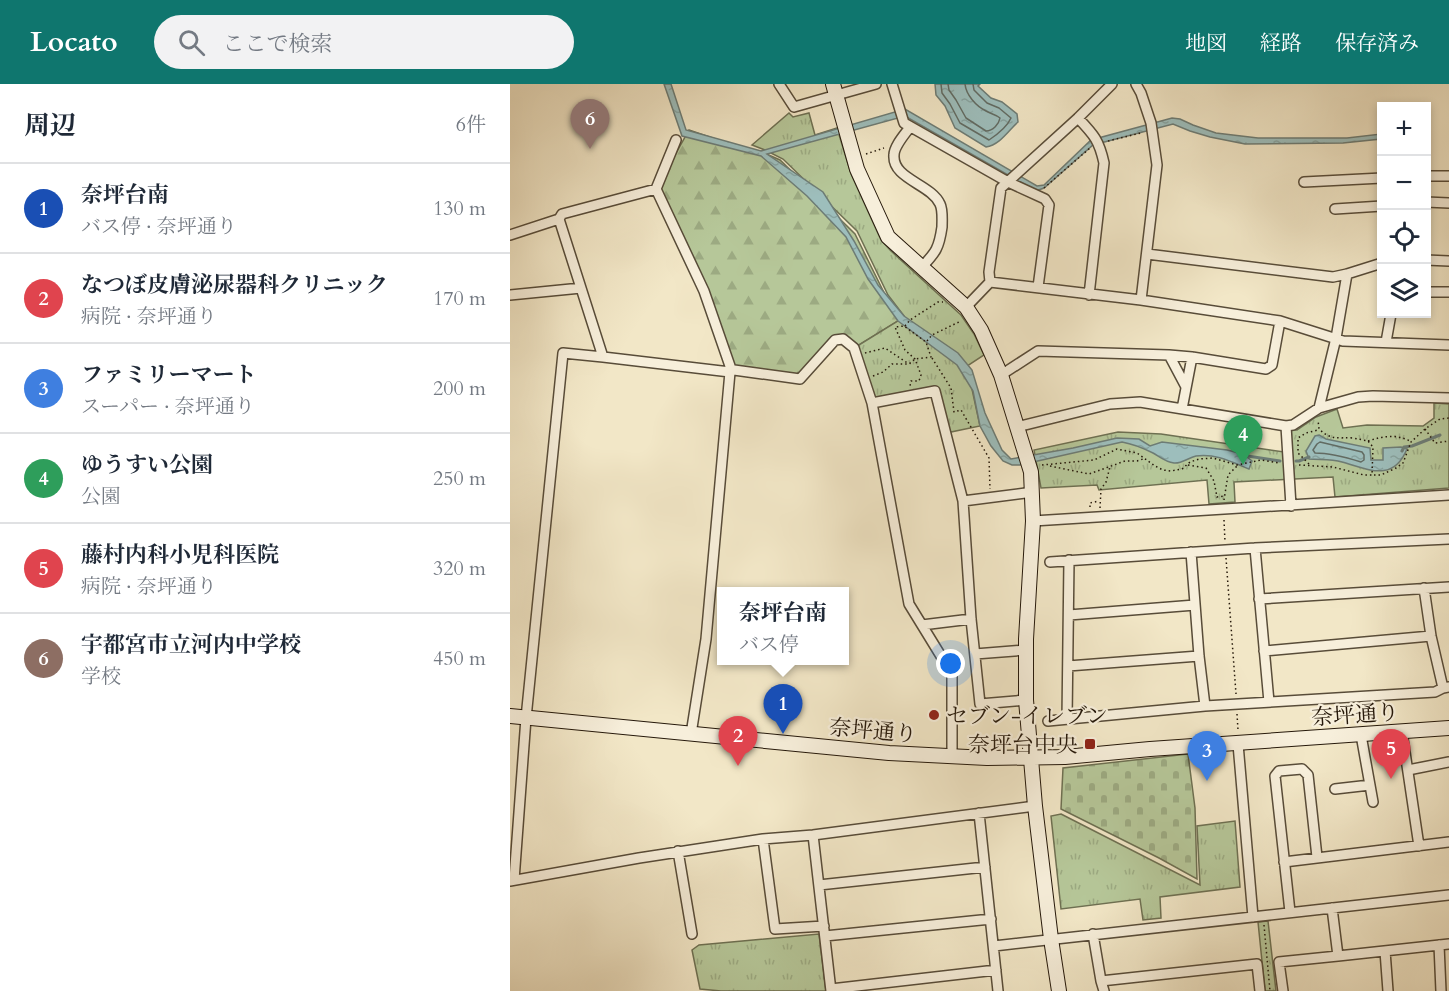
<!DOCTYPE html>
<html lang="ja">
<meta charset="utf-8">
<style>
body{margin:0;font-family:Cardo,"Noto Serif JP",serif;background:#f2f2f3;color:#1f2937}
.controls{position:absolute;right:18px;top:18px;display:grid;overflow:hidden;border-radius:0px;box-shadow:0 3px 9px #0003}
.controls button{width:54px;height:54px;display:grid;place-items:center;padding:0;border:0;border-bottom:2px solid #e0e1e3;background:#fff;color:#1f2937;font:30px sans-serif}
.you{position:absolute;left:441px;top:580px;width:21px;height:21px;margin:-15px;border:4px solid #fff;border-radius:50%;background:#1a73e8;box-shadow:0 0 0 9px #1a73e833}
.badge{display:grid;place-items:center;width:39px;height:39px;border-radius:50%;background:#0f766e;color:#fff;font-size:20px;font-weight:700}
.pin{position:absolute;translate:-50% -50px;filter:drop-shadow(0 2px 3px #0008)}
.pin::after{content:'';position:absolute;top:32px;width:21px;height:18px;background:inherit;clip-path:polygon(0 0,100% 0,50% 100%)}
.popup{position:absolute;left:207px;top:503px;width:132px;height:78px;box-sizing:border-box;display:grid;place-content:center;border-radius:0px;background:#fff;filter:drop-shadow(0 2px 4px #0005);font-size:20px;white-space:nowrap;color:#747a83}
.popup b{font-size:22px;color:#1f2937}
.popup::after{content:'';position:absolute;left:50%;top:100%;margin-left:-12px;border:12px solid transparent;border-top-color:#fff}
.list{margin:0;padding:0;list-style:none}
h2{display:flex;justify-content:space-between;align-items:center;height:78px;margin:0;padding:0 24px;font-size:26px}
h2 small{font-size:20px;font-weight:400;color:#747a83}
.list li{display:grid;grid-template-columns:39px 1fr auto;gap:18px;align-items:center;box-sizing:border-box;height:90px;padding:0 24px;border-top:2px solid #e0e1e3}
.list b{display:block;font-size:22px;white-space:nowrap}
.list p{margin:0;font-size:20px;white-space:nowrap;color:#747a83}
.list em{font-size:20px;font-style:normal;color:#747a83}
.icon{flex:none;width:33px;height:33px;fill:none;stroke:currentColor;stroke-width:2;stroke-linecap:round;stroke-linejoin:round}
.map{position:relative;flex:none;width:939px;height:907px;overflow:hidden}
header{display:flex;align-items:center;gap:36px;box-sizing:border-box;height:84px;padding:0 30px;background:#0f766e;color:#fff}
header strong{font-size:28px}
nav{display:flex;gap:33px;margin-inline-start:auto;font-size:21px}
.search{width:420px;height:54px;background:#f2f2f3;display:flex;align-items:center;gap:15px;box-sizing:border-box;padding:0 21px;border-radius:33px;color:#747a83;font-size:22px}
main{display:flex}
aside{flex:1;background:#fff}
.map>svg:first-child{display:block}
</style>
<header>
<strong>Locato</strong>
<div class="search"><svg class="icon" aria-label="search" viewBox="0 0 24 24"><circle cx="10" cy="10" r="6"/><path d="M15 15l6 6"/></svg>ここで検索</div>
<nav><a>地図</a><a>経路</a><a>保存済み</a></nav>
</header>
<main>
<aside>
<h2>周辺<small>6件</small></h2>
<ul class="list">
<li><span class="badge" style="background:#1a4fb4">1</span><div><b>奈坪台南</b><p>バス停 · 奈坪通り</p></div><em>130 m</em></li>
<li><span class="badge" style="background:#e0444e">2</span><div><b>なつぼ皮膚泌尿器科クリニック</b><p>病院 · 奈坪通り</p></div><em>170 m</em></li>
<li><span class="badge" style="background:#3f7fe0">3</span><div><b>ファミリーマート</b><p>スーパー · 奈坪通り</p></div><em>200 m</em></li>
<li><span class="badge" style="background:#2e9e5b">4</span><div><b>ゆうすい公園</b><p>公園</p></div><em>250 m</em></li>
<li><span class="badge" style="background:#e0444e">5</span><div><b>藤村内科小児科医院</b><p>病院 · 奈坪通り</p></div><em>320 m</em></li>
<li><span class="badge" style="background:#8d6e63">6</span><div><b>宇都宮市立河内中学校</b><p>学校</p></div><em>450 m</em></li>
</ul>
</aside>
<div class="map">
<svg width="939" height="907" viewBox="0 0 939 907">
<defs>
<pattern id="forest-firs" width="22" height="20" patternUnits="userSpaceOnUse" patternTransform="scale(1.5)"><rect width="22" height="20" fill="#b6c799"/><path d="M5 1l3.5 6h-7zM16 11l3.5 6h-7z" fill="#9caa82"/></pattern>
<pattern id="cemetery-stones" width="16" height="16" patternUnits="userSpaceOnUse" patternTransform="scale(1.5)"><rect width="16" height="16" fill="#b6c799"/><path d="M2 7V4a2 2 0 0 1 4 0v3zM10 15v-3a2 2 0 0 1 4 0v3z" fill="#9caa82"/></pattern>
<pattern id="park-tufts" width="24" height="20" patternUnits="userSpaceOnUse" patternTransform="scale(1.5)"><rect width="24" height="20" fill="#b6c799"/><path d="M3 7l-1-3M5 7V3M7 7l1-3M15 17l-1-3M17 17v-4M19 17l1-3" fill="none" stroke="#9caa82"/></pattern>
<pattern id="water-ripples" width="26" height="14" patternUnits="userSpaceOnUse" patternTransform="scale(1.5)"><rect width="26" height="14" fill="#9dbebc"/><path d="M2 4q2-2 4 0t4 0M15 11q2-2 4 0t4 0" fill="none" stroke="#87a3a0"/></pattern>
</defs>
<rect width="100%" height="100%" fill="#f2e7c7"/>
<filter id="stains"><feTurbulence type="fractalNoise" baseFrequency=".00333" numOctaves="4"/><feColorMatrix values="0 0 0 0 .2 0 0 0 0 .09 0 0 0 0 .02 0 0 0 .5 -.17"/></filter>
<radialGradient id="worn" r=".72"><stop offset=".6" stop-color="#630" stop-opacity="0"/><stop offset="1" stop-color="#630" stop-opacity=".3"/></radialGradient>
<path fill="url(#forest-firs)" stroke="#6e7052" stroke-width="1.5" d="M 179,46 L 220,60 L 254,69 L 270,76 L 345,150 L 388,237 L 344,264 L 333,255 L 290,295 L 224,286 L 194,207 L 146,105 Z"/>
<path fill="url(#cemetery-stones)" stroke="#6e7052" stroke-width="1.5" d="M 678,670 L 685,724 L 687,795 L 649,774 L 551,725 L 553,684 Z"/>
<path fill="url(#park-tufts)" stroke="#6e7052" stroke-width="1.5" d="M 279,29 L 283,33 L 299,29 L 305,51 L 327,44 L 341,90 L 371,156 L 381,167 L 451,231 L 464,250 L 474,271 L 457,282 L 470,342 L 436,349 L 425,307 L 362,319 L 344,264 L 388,237 L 394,232 L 378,211 L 347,147 L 273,75 L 255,66 L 242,61 Z
M 924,319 L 939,320 L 939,404 L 825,413 L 823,393 L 724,398 L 725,418 L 699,420 L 697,396 L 589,406 L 587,401 L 531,404 L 524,366 L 608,348 L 651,350 L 781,369 L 780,346 L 787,346 L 806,333 L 827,325 L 833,344 L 857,341 L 913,342 L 924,334 Z
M 551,730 L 690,801 L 687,742 L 725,737 L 730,803 L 650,813 L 651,834 L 633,836 L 630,815 L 551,825 L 541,732 Z
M 758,837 L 766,907 L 755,907 L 748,838 Z
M 309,850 L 316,907 L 211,907 L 190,905 L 182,866 L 189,861 Z"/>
<path fill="url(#water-ripples)" stroke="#6d7c75" stroke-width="1.5" d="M 154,0 L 161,0 L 176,46 L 251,67 L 395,25 L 527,102 L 534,101 L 581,56 L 662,34 L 670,35 L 683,41 L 706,49 L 748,54 L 837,54 L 871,50 L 871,55 L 833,59 L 735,60 L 700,53 L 680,47 L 663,40 L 583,61 L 534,104 L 526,107 L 395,32 L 257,70 L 313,108 L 344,157 L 368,201 L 394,232 L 448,269 L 462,286 L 475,329 L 492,366 L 501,375 L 563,364 L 607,354 L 629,355 L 640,362 L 652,358 L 717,366 L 733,370 L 742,377 L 739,385 C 722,378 705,369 686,372 C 678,374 671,380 664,379 C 655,378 650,373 643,369 C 633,364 623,360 612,358 L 510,381 L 502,381 L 493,377 L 481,362 L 470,342 L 463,307 L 447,281 L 388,237 L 358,195 L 336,153 L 297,112 L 251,72 L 172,52 Z
M 425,0 L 470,0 L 468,2 L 481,14 L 492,18 L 507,30 L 508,38 C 498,47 490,61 476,63 L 445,44 L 435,22 L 426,11 Z
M 809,351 L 816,355 L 860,364 L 861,376 L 873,376 L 873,364 L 891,363 L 897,365 C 883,399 858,385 832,378 C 821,375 810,376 799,375 L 796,367 L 805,352 Z"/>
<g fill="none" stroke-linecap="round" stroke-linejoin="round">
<path stroke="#616b63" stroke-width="1.5" d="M 431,0 L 432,9 L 440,20 L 450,39 L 479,56 C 488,50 497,43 501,34 L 489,24 L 477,19 L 464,6 L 463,0
M 438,0 L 439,6 L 446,16 L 456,34 L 476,47 C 483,47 489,40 490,34 C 485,30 481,30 476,27 C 466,22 456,11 455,0
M 810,358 L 852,368 L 854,371 L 854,376 L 851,378 C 835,373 821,369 805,369 L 803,366 L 807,360 Z"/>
<path stroke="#6d7c75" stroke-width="3" d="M 892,367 L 894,363 L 902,362 L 930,351
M 731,371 L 770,377
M 786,377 L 789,377 L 799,373"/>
<defs>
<path id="street" d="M 269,0 L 284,23 L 366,0
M 382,0 L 394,39 L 498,98 L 535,115 L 539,121 L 528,203
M 626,0 L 631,9 L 641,39 L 647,81 L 631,216
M 568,34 C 584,51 589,56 594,79 L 579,211
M 400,43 C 395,50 384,62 384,71 C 382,95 421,100 430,120 C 433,126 432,136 432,143 C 429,164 426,168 412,183
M 166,56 L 146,105 L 194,207 L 220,282 L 220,288 L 224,286 L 290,295 L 325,256 L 333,255 L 344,264 L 362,319 L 399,520 L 442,590 L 442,673
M 916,92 L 939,92
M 794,98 L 872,94
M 916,118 L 939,119
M 825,125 L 872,122
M 0,151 L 49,135 L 52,130 L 146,105
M 637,170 L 823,193 L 837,190 L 872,179
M 916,176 L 939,177
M 480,198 L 631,216 L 770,237 L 833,257 L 939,261
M 480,198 L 479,188 L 491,104 L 568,34 L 602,0
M 916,208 L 939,208
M 0,211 L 71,204
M 456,223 L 480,198
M 876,258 L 881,230
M 659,271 L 676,303
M 93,273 L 220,288 L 196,555 L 181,650
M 491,291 L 528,267 L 659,271 L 682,273 L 756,285 L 762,281 L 770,237
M 362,319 L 425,307 L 453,417 L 461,535 L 470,620 L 516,616
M 809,324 L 826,254 L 837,190
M 672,325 L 682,273
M 776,342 L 781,422
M 507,343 L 600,320 L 630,318 L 776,342 L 783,341 L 809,324 L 848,313 L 863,312 L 939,314
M 453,417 L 523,408
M 523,437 L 939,411
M 745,464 L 759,618
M 681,468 L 689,572 L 695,622
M 540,478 L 745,464 L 939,455
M 914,504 L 921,552 L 933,604
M 749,515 L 939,503
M 559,531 L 685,521
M 412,541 L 461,535
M 754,567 L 921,552
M 465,570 L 516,566
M 558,582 L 689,572
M 557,635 L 559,476
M 538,637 L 695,622 L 925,608 L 933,604 L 939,603
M 892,648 L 909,762
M 851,651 L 863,718
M 728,660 L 743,833
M 898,686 L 939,678
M 825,705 L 860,701
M 469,729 L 488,907
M 303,751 L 321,907
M 168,767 L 182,850
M 774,778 L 939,758
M 4,796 L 16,634 L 53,269 L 93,273 L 49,135
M 0,797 L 129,774 L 253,755
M 309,801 L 475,783
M 822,824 L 828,872 L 939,860
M 780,828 L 765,692 L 769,687 L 792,685 L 798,691 L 807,773
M 314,842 L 265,845 L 253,755 L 303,751 L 525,722
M 583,850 L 591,897 L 594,907
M 315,852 L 481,835
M 929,861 L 931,907
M 484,862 L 939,811
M 875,867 L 878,907
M 591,897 L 747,880 L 750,907
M 321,905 L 486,886
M 773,907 L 769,878 L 828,872"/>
<path id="secondary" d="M 323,0 L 347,85 L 378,153 L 456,223 L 471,246 L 491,291 L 521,388 L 523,437 L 516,555 L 516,616 L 525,722 L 541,855 L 549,907
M 0,632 L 379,669 L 477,674 L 555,673 L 640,665 L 939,644"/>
</defs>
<use href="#street" stroke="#584c39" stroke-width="12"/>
<use href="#secondary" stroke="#25180a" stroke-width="16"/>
<path stroke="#25180a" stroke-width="1.5" stroke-dasharray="1.5 3" stroke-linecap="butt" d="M 598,57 L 631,49
M 356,70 L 374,64
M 534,104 L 580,64
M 395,242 L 400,236 L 428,218 L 433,218
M 417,257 L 422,251 L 451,237
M 355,269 L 375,264 L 399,280
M 422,274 L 441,304 L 444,328 L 451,326 L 479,374 L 480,405
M 363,292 L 373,288 L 382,280 L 399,280 L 405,275 L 421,273 L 416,258 L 394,242 L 385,243 L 395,266 L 405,275 L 411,291 L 409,297 L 401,297 L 400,302
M 915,345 L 925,359 L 939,357
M 858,357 C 873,352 886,350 900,357
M 799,380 L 788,369 L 788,354 L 796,349 L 808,346
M 532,381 L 584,376 L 607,365 L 627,369 L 645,382 L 653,386 L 661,387 L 672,385 L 680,378 L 689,375 L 703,374 L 727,381 L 751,376 L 769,379
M 678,381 L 696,384 L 704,397 L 707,413 L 714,412
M 789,381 L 823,383 L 854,391 L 862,391 L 863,363 L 858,357 C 853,356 848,355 843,354 C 828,353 822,357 809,345 L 808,336
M 540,382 L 579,390 L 615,377 L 627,377 L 633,375
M 864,391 L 871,391 L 886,384 L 893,379 L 901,358 L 915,345 L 930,335 L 939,334
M 714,416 L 718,391 L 727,382
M 580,423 L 580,419 L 589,417
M 590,424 L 591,405 L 596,398 L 600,383
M 714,436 L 715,458
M 716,474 L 726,610
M 727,630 L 728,646
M 754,841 L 760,907"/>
<use href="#street" stroke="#f7efdb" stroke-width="9"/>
<use href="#secondary" stroke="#f7efdb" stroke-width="14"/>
</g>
<g fill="#8f2418" stroke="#f7efdb" stroke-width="2">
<circle cx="424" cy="631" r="6"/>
<rect x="574" y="654" width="12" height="12" rx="3"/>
</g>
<g text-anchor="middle" stroke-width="4.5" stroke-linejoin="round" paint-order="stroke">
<g font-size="22" fill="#25180a" stroke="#f7efdb">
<text transform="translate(845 630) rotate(-4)" y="8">奈坪通り</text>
<text transform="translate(363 646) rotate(5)" y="8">奈坪通り</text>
</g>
<g font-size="22" fill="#25180a" stroke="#f7efdb" text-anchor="start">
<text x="436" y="639">セブン-イレブン</text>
<text x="568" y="668" text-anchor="end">奈坪台中央</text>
</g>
</g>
<rect width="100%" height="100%" filter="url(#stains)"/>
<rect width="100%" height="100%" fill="url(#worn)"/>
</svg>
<div class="controls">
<button>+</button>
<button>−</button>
<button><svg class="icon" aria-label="locate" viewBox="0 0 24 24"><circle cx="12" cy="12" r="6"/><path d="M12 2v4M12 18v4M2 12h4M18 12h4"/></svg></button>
<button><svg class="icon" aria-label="layers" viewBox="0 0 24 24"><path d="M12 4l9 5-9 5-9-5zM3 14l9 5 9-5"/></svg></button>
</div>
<div class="you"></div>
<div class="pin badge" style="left:273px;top:650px;background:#1a4fb4">1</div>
<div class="popup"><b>奈坪台南</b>バス停</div>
<div class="pin badge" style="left:228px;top:682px;background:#e0444e">2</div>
<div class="pin badge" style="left:697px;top:697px;background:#3f7fe0">3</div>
<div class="pin badge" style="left:733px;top:381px;background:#2e9e5b">4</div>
<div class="pin badge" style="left:881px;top:695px;background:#e0444e">5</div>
<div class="pin badge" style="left:80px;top:65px;background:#8d6e63">6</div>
</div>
</main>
